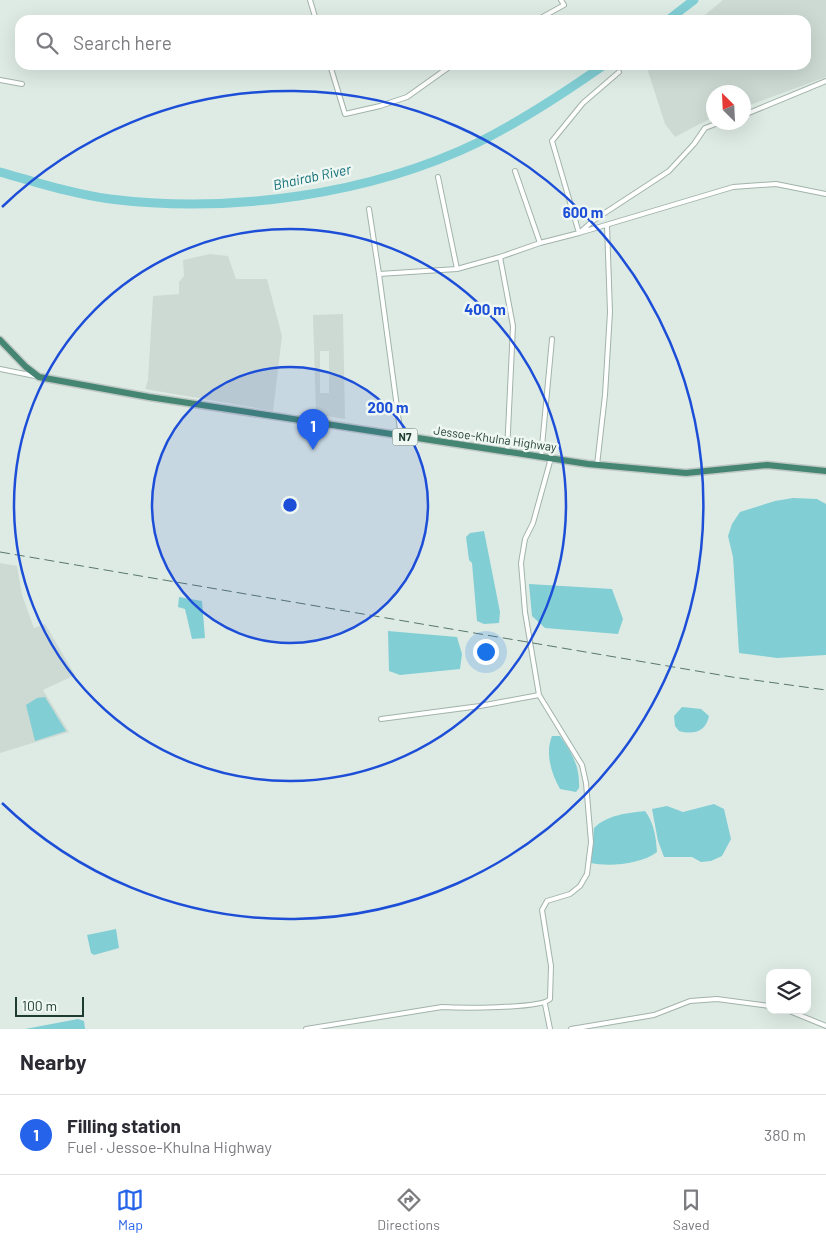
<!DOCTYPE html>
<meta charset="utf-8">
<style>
body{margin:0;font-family:Barlow,sans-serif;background:#f7f7f7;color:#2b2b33}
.controls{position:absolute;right:15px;bottom:15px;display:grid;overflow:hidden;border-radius:10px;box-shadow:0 5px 20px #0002}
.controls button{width:45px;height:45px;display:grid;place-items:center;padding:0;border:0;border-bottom:1px solid #e1e1e2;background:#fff;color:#2b2b33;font:25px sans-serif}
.compass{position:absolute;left:706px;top:85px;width:45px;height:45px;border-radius:50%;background:#fff;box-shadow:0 5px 20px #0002;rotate:336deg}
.scale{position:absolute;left:15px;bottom:12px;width:69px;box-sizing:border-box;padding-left:5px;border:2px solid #1e3b31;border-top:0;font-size:14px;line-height:18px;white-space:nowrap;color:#1e3b31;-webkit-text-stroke:4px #eef7f2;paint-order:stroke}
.you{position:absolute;left:485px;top:651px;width:18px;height:18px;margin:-12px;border:4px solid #fff;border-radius:50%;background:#1a73e8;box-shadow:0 0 0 8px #1a73e833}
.badge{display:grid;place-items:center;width:32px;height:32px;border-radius:50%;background:#2563eb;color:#fff;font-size:16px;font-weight:700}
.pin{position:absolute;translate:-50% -41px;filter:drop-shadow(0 1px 2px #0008)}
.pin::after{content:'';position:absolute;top:26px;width:18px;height:15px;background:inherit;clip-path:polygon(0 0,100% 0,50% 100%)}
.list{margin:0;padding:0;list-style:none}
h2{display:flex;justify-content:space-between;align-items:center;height:65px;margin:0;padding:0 20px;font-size:21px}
h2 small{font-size:16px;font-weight:400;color:#7c7c81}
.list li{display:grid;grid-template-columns:32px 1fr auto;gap:15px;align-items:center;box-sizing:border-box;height:80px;padding:0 20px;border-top:1px solid #e1e1e2}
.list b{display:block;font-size:19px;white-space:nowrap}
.list p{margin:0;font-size:16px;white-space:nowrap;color:#7c7c81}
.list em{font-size:16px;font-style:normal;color:#7c7c81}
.icon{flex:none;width:28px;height:28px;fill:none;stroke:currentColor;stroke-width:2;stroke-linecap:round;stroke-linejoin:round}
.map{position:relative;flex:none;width:826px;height:1029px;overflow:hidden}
.search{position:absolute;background:#fff;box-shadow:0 5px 20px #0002;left:15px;right:15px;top:15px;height:55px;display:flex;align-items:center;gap:12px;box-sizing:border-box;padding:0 18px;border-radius:15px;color:#7c7c81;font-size:19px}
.sheet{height:145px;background:#fff}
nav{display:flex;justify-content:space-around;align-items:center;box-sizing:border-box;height:70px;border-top:1px solid #e1e1e2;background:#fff;font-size:14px;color:#7c7c81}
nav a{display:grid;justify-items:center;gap:2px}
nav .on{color:#2563eb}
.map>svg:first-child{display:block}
</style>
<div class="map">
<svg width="826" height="1029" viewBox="0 0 826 1029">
<rect width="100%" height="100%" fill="#deebe4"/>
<path fill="#ccdad3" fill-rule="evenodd" d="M 723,0 L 826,0 L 826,77 L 744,107 L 744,92 L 714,92 L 713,117 L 675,137 L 665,124 L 648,71 L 653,65 L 806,65 L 806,20 L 699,20 Z
M 210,254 L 228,256 L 236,279 L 267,279 L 282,336 L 273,411 L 145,389 L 148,380 L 153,296 L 179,294 L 179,282 L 184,276 L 183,260 Z
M 343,314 L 345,419 L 316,414 L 313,315 ZM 320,351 L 329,351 L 329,393 L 320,393 Z
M 0,563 L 17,566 L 22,595 L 34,628 L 45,624 L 75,675 L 43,690 L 69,732 L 0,753 Z"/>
<path fill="#81ced4" d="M 793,498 L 817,499 L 826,504 L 826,655 L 777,658 L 739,653 L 733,557 L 728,536 L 732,524 L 740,512 L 775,501 Z
M 484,531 L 500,612 L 499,623 L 484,624 L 477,621 L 472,563 L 469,560 L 466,537 L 470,533 Z
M 529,584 L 612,589 L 623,619 L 618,634 L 545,628 L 532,616 Z
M 179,597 L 202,601 L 205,638 L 192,639 L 185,609 L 178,607 Z
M 388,631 L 457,637 L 462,654 L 460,669 L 400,675 L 389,671 Z
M 45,697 L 66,731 L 35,741 L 26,705 L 37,698 Z
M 682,707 L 701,709 L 709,716 C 706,732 693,735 679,731 L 675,726 L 674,716 Z
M 552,736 L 560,736 C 572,753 580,766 579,788 L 576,792 L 560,789 C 551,773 545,753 552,736 Z
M 714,804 L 724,809 L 731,839 L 722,856 L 711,861 L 701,862 L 692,857 L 664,857 L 658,841 L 652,809 L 667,806 L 683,812 Z
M 645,811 C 654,823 656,837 657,852 C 642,864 609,867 591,863 L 594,828 C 607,815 627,813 645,811 Z
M 116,929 L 119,948 L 94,955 L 91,953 L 87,935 Z
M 78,1019 L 84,1021 L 85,1029 L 25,1029 Z"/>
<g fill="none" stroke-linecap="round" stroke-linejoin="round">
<path stroke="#81ced4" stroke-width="9" d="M 668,20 L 694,0
M 0,172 C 36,182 73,194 110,199 C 230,214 370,195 479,142 C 523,120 564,93 604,65"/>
<defs>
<path id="minor" d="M 310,0 L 316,20
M 537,20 L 564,5 L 561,0
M 330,65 L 345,114 L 380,106 L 407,97 L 452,65
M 0,80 L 22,84
M 744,115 L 826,81
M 721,122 L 705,128 L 694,144 L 669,171 L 594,220 L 579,233 L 733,187 L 776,184 L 826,194
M 438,177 L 457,269 L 500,257 L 513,326 L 507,452
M 369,209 L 379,274
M 540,243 L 579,233 L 552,141 L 583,103 L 619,72
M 500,257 L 540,243 L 515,171
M 0,369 L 35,376
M 401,437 L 379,274 L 457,269
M 541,457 L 552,339
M 597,465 L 605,395 L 610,312 L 607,225
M 381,719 L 480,706 L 539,695
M 545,1004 L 550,1029
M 787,1010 L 826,1026
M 306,1029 L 442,1007 C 458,1008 541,1009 550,999 L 551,966 L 542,910 L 547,901 L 570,894 L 580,886 L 587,874 L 591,842 L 586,783 L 582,765 L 539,695 L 525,612 L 521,563 L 525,539 L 533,523 L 551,458
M 571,1029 L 654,1015 L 690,1001 L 717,999 L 770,1006"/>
<path id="trunk" d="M 0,340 L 26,367 L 39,377 L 149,397 L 588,464 L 686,473 L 767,465 L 826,471"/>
</defs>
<use href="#minor" stroke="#a1b3ab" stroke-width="6"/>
<use href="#trunk" stroke="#c0c8c5" stroke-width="9"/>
<use href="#minor" stroke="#fff" stroke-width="4"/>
<use href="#trunk" stroke="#448672" stroke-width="6"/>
<path stroke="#58776d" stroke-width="1" stroke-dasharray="10 5" stroke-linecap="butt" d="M 0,552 L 732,677 L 826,690"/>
</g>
<circle cx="290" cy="505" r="138" fill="#1d4ed8" fill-opacity=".12"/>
<g fill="none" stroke="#1d4ed8" stroke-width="2.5">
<circle cx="290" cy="505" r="138"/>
<circle cx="290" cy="505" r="276"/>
<path d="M2 207A414 414 0 1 1 2 803"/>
</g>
<g text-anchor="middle" stroke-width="5" stroke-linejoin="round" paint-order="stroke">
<rect fill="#eef7f2" stroke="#5c736b" stroke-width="1" x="392.5" y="428.5" width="25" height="17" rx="4"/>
<g font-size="11" font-weight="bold" fill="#1e3b31">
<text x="405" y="441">N7</text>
</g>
<g font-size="12" fill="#1e3b31" stroke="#eef7f2">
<text transform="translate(495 439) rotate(8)" y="4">Jessoe-Khulna Highway</text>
</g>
<g font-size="14" font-style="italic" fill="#15717a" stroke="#eef7f2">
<text transform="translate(312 177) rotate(-12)" y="5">Bhairab River</text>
</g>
</g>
<circle cx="290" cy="505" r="8" fill="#1d4ed8" stroke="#eef7f2" stroke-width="2.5"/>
<g font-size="15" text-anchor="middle" font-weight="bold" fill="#1d4ed8" stroke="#eef7f2" stroke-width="5" stroke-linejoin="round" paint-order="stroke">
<text x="583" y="218">600 m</text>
<text x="485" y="315">400 m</text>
<text x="388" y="413">200 m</text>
</g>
</svg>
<div class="controls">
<button><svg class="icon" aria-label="layers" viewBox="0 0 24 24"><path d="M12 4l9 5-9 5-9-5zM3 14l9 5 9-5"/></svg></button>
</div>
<svg class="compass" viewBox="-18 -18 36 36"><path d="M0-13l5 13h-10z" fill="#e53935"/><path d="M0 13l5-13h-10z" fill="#7c7c81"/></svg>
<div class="scale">100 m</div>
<div class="you"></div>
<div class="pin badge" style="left:313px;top:450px">1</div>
<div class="search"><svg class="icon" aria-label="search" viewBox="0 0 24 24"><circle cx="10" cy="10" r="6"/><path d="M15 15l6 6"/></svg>Search here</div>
</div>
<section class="sheet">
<h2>Nearby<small></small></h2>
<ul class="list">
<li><span class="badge">1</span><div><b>Filling station</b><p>Fuel · Jessoe-Khulna Highway</p></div><em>380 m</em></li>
</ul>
</section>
<nav>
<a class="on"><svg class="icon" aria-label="map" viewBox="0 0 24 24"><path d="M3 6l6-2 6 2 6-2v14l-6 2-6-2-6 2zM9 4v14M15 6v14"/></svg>Map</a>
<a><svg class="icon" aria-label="directions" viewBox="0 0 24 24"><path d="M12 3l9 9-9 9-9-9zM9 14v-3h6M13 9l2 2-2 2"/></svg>Directions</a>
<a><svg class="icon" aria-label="saved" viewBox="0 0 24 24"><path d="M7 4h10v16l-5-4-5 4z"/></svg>Saved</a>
</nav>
